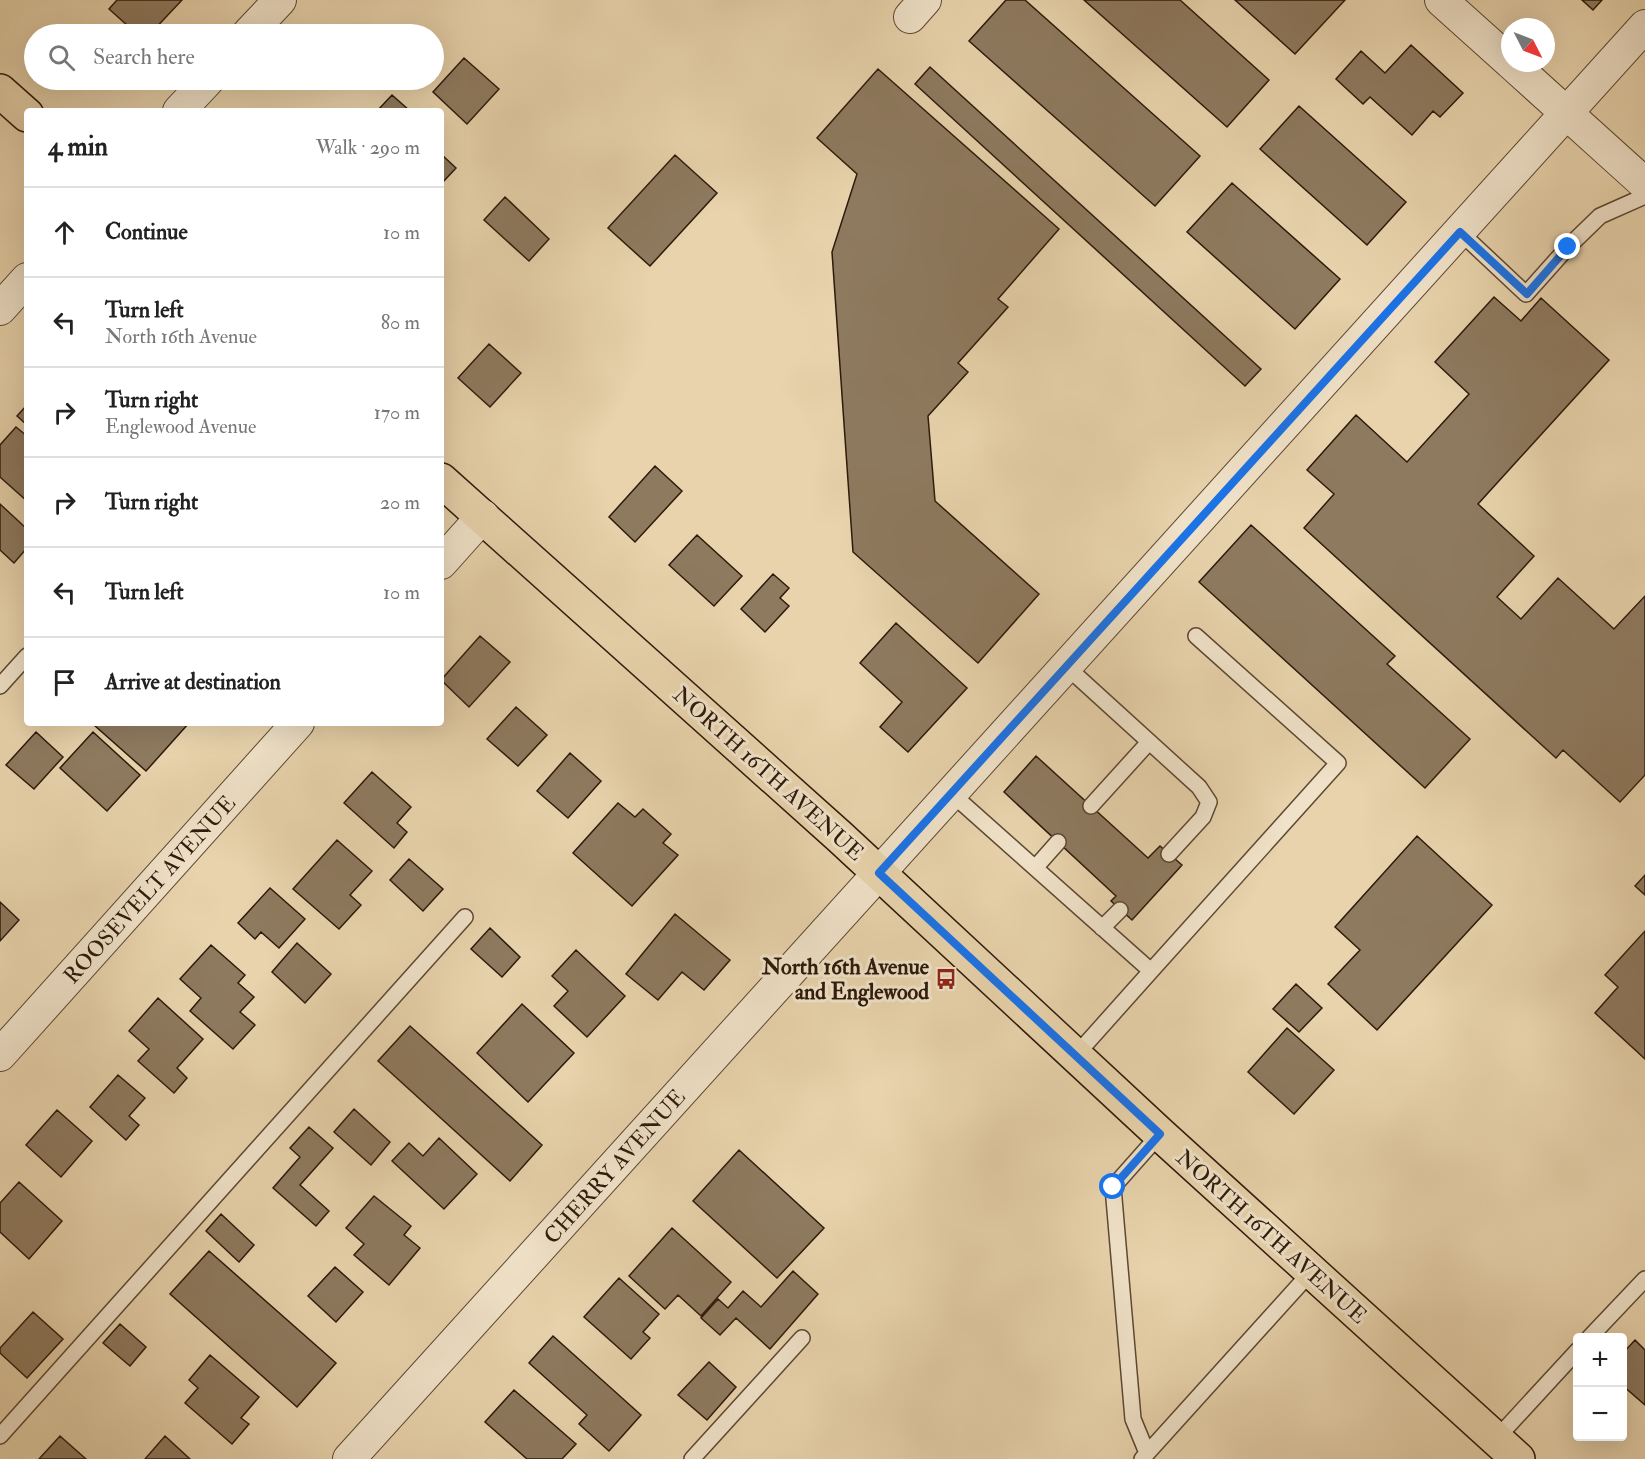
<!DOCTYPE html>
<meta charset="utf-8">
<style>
body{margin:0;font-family:"IM FELL Double Pica",serif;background:#f2f2f2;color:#222}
.controls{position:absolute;right:18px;bottom:18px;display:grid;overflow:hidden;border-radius:6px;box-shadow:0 6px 24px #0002}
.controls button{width:54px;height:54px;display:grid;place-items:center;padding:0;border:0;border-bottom:2px solid #e0e0e0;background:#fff;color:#222;font:30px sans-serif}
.compass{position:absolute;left:1501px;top:18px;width:54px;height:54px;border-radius:50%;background:#fff;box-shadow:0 6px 24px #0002;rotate:132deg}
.stop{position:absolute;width:18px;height:18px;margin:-14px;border:4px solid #1a73e8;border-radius:50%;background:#fff}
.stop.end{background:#1a73e8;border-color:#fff;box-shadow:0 2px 6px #0008}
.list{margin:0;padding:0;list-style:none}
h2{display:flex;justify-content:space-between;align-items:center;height:78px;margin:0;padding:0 24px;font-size:26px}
h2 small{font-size:20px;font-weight:400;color:#767676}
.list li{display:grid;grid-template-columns:39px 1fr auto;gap:18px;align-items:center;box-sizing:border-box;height:90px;padding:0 24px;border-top:2px solid #e0e0e0}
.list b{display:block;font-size:22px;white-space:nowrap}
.list p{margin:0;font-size:20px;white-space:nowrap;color:#767676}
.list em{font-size:20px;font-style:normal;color:#767676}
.icon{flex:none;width:33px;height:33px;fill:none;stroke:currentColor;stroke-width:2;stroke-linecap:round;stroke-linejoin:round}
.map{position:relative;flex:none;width:1645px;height:1459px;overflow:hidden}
.search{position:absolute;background:#fff;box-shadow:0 6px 24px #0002;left:24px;top:24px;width:420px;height:66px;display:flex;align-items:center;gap:15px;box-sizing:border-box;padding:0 21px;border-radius:33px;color:#767676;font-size:22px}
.panel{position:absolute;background:#fff;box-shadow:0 6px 24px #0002;left:24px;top:108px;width:420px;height:618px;border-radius:6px}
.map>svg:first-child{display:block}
</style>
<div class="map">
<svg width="1645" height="1459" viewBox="0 0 1645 1459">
<rect width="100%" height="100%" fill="#e8d3ac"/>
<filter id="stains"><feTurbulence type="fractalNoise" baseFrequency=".00333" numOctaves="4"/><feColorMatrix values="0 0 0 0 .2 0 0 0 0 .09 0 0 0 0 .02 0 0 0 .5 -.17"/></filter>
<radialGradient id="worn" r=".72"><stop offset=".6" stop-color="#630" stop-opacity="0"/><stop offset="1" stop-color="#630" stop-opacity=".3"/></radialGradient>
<path fill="#8e7a5f" stroke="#2d1a0b" stroke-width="1.5" d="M 117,0 L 182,0 L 150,34 L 137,34 L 109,9 Z
M 1006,0 L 1025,0 L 1200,156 L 1155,206 L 969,41 Z
M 1084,0 L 1180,0 L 1269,80 L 1227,127 Z
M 1235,0 L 1345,0 L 1295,54 Z
M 1582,0 L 1602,0 L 1593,10 Z
M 1411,45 L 1463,93 L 1440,117 L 1433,111 L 1412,135 L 1370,97 L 1363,104 L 1336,79 L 1361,51 L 1385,73 Z
M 464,58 L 499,89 L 467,124 L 433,92 Z
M 930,67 L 1261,369 L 1245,386 L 915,84 Z
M 878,69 L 1059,229 L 998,299 L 1008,307 L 958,363 L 968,372 L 928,416 L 935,501 L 1039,594 L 978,663 L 853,552 L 832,252 L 857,174 L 817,138 Z
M 392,95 L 410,111 L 377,111 Z
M 1299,106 L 1406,202 L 1367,245 L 1260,149 Z
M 441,154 L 456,168 L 441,184 Z
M 675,155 L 717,193 L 650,266 L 608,228 Z
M 1232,183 L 1340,279 L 1295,329 L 1187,232 Z
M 505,197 L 549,239 L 529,261 L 484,220 Z
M 1494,297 L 1521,321 L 1541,298 L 1609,360 L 1478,504 L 1534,556 L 1497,597 L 1521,619 L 1558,578 L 1614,629 L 1645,596 L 1645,775 L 1620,802 L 1563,750 L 1556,758 L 1304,528 L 1334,494 L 1307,470 L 1356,415 L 1407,462 L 1469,394 L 1435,362 Z
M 489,344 L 521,373 L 490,407 L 458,378 Z
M 27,405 L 27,425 L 17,416 Z
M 16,427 L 27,436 L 27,501 L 0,477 L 0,445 Z
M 655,466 L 682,491 L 635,542 L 609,517 Z
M 0,504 L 27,529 L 27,548 L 14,563 L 0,550 Z
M 1251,525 L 1395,656 L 1387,664 L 1470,739 L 1425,788 L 1199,582 Z
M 697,535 L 742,576 L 714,606 L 669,565 Z
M 773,574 L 789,588 L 780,598 L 789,606 L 765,632 L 741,609 Z
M 896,623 L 967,688 L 908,752 L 880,727 L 902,702 L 860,663 Z
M 480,636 L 510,662 L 469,707 L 441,680 Z
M 516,707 L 547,735 L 518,766 L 487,739 Z
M 96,723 L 189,723 L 146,771 L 94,725 Z
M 36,732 L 63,757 L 34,789 L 6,765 Z
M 93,732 L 140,775 L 107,811 L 60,768 Z
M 570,753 L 601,781 L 568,818 L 537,791 Z
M 1036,756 L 1148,858 L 1160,846 L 1182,865 L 1132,920 L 1111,901 L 1116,896 L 1004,792 Z
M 372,772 L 411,807 L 397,823 L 407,832 L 394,848 L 344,803 Z
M 618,803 L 635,817 L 643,809 L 671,834 L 663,843 L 678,855 L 632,906 L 573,853 Z
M 1417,836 L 1492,905 L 1377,1030 L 1328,984 L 1360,950 L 1335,927 Z
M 337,840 L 372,871 L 350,895 L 361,905 L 339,929 L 293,889 Z
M 409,859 L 443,889 L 423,911 L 390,880 Z
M 1645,875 L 1645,895 L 1635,886 Z
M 270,888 L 305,919 L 279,948 L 261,932 L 255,939 L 238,923 Z
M 0,902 L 19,920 L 0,941 Z
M 675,914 L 730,960 L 704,990 L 682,972 L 658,1000 L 626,974 Z
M 490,928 L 520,957 L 502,977 L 471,949 Z
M 1645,931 L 1645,1059 L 1595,1013 L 1618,987 L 1605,975 Z
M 297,943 L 331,974 L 305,1003 L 272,972 Z
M 211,945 L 245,975 L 238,983 L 254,997 L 240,1012 L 255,1025 L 233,1049 L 190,1011 L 201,998 L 180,979 Z
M 576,950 L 625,996 L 587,1037 L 554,1006 L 568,991 L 552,976 Z
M 1296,984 L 1322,1008 L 1299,1032 L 1273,1009 Z
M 158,998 L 203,1039 L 177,1068 L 187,1078 L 174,1093 L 138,1061 L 149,1049 L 129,1031 Z
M 522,1004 L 574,1053 L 528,1102 L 477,1053 Z
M 410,1026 L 542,1145 L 510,1181 L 378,1061 Z
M 1287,1028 L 1334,1070 L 1294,1114 L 1248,1072 Z
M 118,1075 L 145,1098 L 129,1116 L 139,1125 L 126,1140 L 90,1107 Z
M 354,1109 L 390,1142 L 371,1165 L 334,1132 Z
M 57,1110 L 92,1141 L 61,1177 L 26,1145 Z
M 309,1127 L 333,1148 L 300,1185 L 329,1211 L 316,1226 L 273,1188 L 300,1157 L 290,1148 Z
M 439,1138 L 477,1174 L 444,1209 L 392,1161 L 409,1143 L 423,1156 Z
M 739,1150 L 824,1228 L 777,1278 L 693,1201 Z
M 19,1182 L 62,1221 L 29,1259 L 0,1232 L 0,1203 Z
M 374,1196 L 411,1226 L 404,1235 L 420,1248 L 389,1285 L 354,1255 L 364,1244 L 346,1228 Z
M 221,1214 L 254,1245 L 239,1262 L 206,1231 Z
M 672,1228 L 731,1282 L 701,1316 L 678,1295 L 665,1309 L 629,1276 Z
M 209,1251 L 336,1363 L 297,1407 L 170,1294 Z
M 335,1267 L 363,1292 L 336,1322 L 308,1296 Z
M 793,1271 L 818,1294 L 770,1349 L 736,1318 L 720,1335 L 701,1318 L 718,1299 L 728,1308 L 743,1291 L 761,1307 Z
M 619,1278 L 659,1314 L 643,1332 L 650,1338 L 631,1359 L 584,1317 Z
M 33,1312 L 63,1339 L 27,1378 L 0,1353 L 0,1348 Z
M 120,1324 L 146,1347 L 130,1366 L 103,1343 Z
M 553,1336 L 641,1415 L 609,1451 L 579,1424 L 587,1415 L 529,1363 Z
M 1635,1340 L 1645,1350 L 1645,1405 L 1622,1385 L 1622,1354 Z
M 210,1355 L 259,1397 L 241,1418 L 249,1424 L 232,1444 L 185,1403 L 198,1388 L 189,1380 Z
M 709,1362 L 736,1387 L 707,1420 L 678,1395 Z
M 514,1390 L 576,1444 L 562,1459 L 527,1459 L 485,1422 Z
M 60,1436 L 86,1459 L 39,1459 Z
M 165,1436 L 190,1459 L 145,1459 Z"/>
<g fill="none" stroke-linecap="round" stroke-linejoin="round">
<defs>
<path id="lane" d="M 1460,232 L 1526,294 L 1568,247 L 1600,216 L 1645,196
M 1067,667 L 1199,787 L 1209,802 L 1203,817 L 1169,854
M 0,686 L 27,656
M 952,794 L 1151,971 L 1076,1055
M 1091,806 L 1149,742
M 1035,868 L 1058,842
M 1102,928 L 1120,910
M 1151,971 L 1338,763 L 1196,636
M 1589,1338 L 1645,1279
M 0,1436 L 465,917
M 1496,1439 L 1578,1350
M 1147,1453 L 1133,1419 L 1113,1187 L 1160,1134
M 692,1459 L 802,1338
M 1142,1459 L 1311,1272"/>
<path id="street" d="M 1441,0 L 1510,62
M 910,17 L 925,0
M 248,34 L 280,0
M 1511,63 L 1645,184
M 179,111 L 208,80
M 0,309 L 27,279
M 441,563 L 483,516
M 0,1055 L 298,723
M 349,1459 L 1645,26"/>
<path id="primary" d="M 0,91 L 27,115
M 441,480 L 840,837 L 1160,1134 L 1518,1459"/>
</defs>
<use href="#lane" stroke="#5c4833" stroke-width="18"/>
<use href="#street" stroke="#5c4833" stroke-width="34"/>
<use href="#primary" stroke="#2d1a0b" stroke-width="36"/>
<use href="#lane" stroke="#f0e2c9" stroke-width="15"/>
<use href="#street" stroke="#f0e2c9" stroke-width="32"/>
<use href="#primary" stroke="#e8d3ac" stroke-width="33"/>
</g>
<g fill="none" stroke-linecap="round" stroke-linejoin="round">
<path stroke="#1a73e8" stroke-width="8" d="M 1113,1187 L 1160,1134 L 879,873 L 1460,232 L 1527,294 L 1568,247"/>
</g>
<defs>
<symbol id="bus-bare" viewBox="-9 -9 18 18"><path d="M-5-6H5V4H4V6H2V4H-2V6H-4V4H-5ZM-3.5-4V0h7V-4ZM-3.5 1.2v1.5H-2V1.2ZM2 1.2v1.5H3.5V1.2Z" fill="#8f2418" stroke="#f0e2c9" stroke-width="2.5" paint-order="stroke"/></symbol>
</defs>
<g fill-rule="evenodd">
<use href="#bus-bare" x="931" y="964" width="30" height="30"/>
</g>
<g text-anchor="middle" stroke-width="6" stroke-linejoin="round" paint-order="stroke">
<g font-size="22" fill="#2d1a0b" stroke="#f0e2c9">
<text transform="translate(769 773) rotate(42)" y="8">NORTH 16TH AVENUE</text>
<text transform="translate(149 889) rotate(-48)" y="8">ROOSEVELT AVENUE</text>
<text transform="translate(614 1166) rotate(-48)" y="8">CHERRY AVENUE</text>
<text transform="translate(1272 1236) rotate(42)" y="8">NORTH 16TH AVENUE</text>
</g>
<g font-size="22" font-weight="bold" fill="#2d1a0b" stroke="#f0e2c9" text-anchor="end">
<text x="929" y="974">North 16th Avenue<tspan x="929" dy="25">and Englewood</tspan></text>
</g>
</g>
<rect width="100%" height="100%" filter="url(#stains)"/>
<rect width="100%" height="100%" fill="url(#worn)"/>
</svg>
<div class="controls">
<button>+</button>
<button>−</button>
</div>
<svg class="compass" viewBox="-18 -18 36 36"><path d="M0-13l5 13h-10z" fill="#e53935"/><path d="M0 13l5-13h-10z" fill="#767676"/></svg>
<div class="stop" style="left:1113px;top:1187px"></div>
<div class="stop end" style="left:1568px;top:247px"></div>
<div class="search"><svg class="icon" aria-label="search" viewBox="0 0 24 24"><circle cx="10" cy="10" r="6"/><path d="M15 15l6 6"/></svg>Search here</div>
<section class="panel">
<h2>4 min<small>Walk · 290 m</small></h2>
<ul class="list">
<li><svg class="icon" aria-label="ahead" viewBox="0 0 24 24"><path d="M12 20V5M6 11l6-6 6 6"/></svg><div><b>Continue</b></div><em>10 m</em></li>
<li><svg class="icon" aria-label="left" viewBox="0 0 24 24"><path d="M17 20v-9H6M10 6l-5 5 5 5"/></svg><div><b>Turn left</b><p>North 16th Avenue</p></div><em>80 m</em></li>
<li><svg class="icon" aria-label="right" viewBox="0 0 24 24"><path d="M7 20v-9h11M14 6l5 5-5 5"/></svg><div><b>Turn right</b><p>Englewood Avenue</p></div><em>170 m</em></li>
<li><svg class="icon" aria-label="right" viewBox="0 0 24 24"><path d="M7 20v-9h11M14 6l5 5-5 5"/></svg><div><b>Turn right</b></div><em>20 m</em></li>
<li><svg class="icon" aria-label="left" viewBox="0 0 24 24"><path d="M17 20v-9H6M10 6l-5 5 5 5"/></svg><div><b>Turn left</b></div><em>10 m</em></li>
<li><svg class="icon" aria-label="arrive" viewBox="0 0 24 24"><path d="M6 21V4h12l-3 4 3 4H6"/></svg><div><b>Arrive at destination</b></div></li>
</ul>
</section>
</div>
